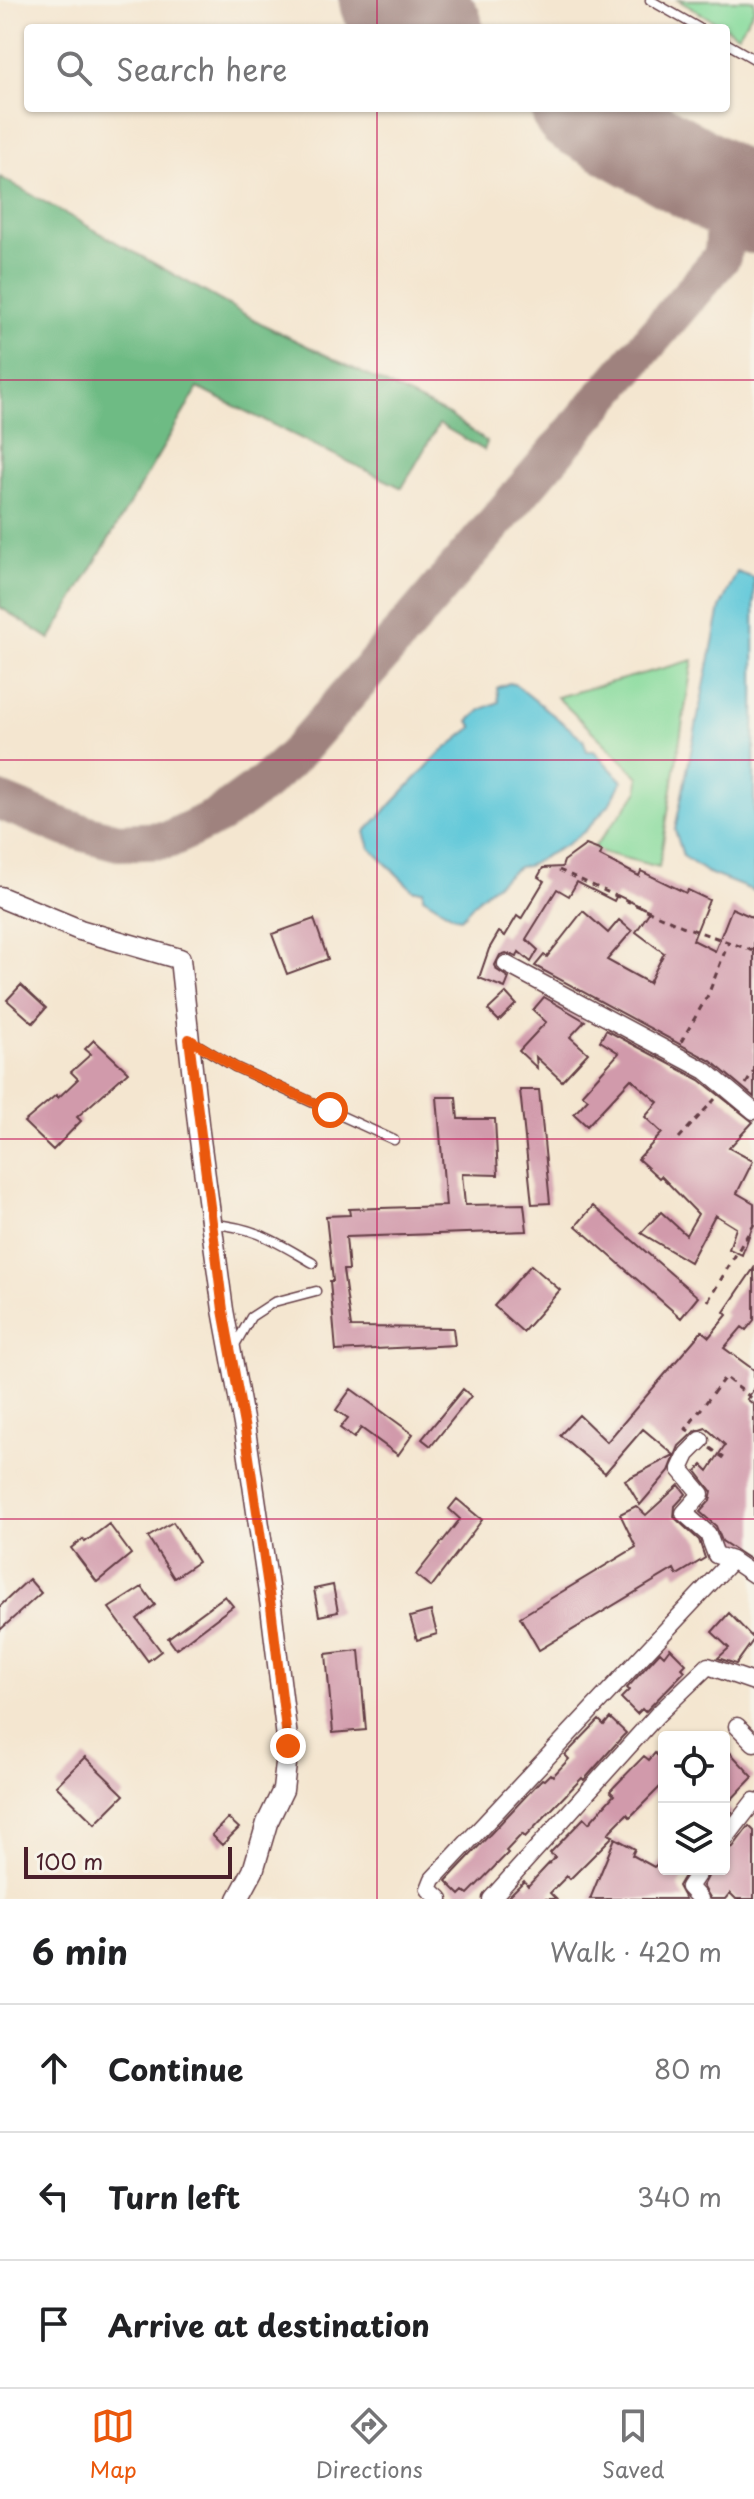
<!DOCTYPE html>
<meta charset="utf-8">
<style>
body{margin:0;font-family:"Playpen Sans",sans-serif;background:#f2f2f2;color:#202124}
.controls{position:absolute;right:24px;bottom:24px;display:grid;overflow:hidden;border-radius:8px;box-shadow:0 2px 6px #0004}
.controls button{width:72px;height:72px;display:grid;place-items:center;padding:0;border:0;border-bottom:2px solid #e0e0e0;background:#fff;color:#202124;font:40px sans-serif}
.scale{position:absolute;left:24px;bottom:20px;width:208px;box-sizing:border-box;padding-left:8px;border:4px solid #4a1f2b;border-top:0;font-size:22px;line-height:28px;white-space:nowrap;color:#4a1f2b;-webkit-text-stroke:6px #f7f3e8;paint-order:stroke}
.stop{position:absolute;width:24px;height:24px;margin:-18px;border:6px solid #ea580c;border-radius:50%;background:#fff}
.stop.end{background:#ea580c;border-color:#fff;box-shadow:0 2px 8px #0008}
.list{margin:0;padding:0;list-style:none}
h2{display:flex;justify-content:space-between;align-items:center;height:104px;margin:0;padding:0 32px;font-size:34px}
h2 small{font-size:26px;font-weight:400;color:#757577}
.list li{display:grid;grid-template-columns:52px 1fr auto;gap:24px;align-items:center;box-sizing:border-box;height:128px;padding:0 32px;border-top:2px solid #e0e0e0}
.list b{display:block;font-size:30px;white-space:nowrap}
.list em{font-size:26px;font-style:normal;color:#757577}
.icon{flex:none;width:44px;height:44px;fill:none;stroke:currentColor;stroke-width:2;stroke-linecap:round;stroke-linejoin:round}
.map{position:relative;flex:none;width:754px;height:1899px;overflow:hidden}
.search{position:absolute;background:#fff;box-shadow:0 2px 6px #0004;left:24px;right:24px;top:24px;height:88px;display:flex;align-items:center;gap:20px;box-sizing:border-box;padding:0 28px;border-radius:8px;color:#757577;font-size:30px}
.sheet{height:488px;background:#fff}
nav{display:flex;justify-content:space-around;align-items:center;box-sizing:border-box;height:112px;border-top:2px solid #e0e0e0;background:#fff;font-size:22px;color:#757577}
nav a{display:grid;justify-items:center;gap:4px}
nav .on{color:#ea580c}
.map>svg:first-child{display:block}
</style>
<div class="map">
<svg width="754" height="1899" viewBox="0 0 754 1899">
<rect width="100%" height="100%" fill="#f7f3e8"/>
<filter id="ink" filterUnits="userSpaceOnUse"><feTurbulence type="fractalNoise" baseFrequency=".0125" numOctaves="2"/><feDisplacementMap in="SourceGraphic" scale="16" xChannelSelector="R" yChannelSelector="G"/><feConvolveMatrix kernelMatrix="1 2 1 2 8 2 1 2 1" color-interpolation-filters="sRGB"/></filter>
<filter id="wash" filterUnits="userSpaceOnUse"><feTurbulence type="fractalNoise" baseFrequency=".006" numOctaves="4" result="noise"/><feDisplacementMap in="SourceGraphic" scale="32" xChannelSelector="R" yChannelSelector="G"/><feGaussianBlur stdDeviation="1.8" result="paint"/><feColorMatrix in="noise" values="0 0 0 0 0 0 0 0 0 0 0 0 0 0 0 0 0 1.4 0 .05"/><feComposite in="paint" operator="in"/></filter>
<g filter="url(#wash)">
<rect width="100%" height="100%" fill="#f4e6d0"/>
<path fill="#88db9d" stroke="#697d64" stroke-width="2" d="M 678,0 L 754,0 L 754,9 L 738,35 Z
M 693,660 L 659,867 L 592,850 L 638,792 L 639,777 L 557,697 Z"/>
<path fill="#6ebb84" stroke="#5c6d58" stroke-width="2" d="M 0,177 L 266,326 L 449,415 L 487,442 L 484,450 L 439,424 L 402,488 L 198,388 L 50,639 L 0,607 Z"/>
<path fill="#5dc7d9" stroke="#547382" stroke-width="2" d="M 737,572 L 754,578 L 754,891 L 706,872 L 683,856 L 675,830 L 720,608 Z
M 509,683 L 516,685 L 583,739 L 587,751 L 594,751 L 622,781 L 609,805 L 585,831 L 566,845 L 527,866 L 518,867 L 480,897 L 461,918 L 456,917 L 423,897 L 423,890 L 413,890 L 370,848 L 365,832 L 438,755 L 473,727 L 469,721 L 482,709 L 499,702 L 497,688 Z"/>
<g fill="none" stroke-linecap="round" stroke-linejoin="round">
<path stroke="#9f827e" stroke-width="38" d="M 0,801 L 66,828 L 118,842 L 168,840 L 220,815 L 263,784 L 292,758 L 368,672 L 722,257 C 727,230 725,204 708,182"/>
<path stroke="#9f827e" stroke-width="94" d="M 386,0 L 436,28
M 578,108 L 754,207"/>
</g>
<g id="blocks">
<path fill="#d19aab" d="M 586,845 L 602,851 L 600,856 L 639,876 L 641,871 L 686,893 L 688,890 L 709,900 L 693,940 L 715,951 L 732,908 L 754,918 L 754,1097 L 711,1061 L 535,966 L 544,955 L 547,957 L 583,911 L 608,933 L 619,920 L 632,931 L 607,960 L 649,983 L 664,953 L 636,932 L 650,911 L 617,895 L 614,901 L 577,882 L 569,896 L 557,889 L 526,939 L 538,950 L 531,962 L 519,952 L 517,957 L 506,953 L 500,955 L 495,965 L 497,970 L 509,978 L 505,988 L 479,978 L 489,949 L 499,932 L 505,936 L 517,916 L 521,919 L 532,901 L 544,881 L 538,877 L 543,868 L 562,867 L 564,861 Z
M 314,919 L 328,959 L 287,974 L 272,934 Z
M 21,985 L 46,1008 L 33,1023 L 7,1000 Z
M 506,993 L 516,1004 L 499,1021 L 488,1010 Z
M 544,997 L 585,1021 L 570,1037 L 588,1053 L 562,1081 L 536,1057 L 537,1068 L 519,1051 L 546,1022 L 533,1010 Z
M 606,1030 L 700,1080 L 753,1122 L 729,1148 L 753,1161 L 737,1193 L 754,1203 L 754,1222 L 742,1255 L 729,1249 L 736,1228 L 715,1215 L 690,1262 L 641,1233 L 661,1212 L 686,1235 L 698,1214 L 661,1176 L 659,1178 L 638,1159 L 662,1133 L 645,1117 L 658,1102 L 631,1079 L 587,1126 L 574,1114 L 588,1099 L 582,1094 L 619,1053 L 600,1041 Z
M 94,1040 L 128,1072 L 77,1117 L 81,1121 L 53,1150 L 24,1122 L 56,1095 L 58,1098 L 78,1079 L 71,1072 L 91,1054 L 85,1049 Z
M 520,1090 L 539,1090 L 550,1203 L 532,1204 Z
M 437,1097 L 456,1097 L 458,1119 L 495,1119 L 498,1175 L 462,1174 L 465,1205 L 524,1204 L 527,1231 L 346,1237 L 349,1270 L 343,1270 L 351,1327 L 453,1328 L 455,1345 L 336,1351 L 330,1281 L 333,1281 L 326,1216 L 350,1215 L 349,1209 L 446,1206 Z
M 593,1206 L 698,1297 L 681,1318 L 576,1226 Z
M 531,1265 L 560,1290 L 523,1332 L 494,1306 Z
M 754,1268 L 754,1320 L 746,1330 L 742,1327 L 724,1348 L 754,1370 L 754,1389 L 747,1399 L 754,1405 L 754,1562 L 722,1541 L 716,1526 L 700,1512 L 710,1501 L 712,1492 L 696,1471 L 702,1465 L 708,1471 L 725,1445 L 706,1428 L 694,1432 L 679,1446 L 669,1471 L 640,1505 L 625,1480 L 674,1455 L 643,1429 L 605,1473 L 560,1435 L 579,1415 L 607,1442 L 702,1331 L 709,1337 L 727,1315 L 724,1312 Z
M 351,1389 L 413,1434 L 398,1455 L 361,1428 L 354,1438 L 340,1428 L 348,1418 L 336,1410 Z
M 463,1389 L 471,1396 L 431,1446 L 422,1439 Z
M 679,1485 L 686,1494 L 675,1506 L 674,1517 L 699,1540 L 705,1558 L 677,1575 L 674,1569 L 539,1650 L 520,1617 L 636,1547 L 620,1514 L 636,1506 L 646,1515 Z
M 457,1499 L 482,1520 L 431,1587 L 416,1575 L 460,1519 L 449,1509 Z
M 173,1522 L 198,1562 L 174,1578 L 148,1537 Z
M 109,1524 L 131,1554 L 97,1582 L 71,1548 L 83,1539 L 85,1542 Z
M 29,1579 L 41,1593 L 0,1630 L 0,1606 Z
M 333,1585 L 338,1612 L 319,1616 L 314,1589 Z
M 142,1587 L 155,1605 L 137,1619 L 161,1651 L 148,1661 L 109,1608 Z
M 225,1596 L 233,1606 L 176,1649 L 168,1638 Z
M 431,1611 L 437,1634 L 417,1640 L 410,1617 Z
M 729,1613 L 754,1639 L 736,1664 L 718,1658 L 729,1648 L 712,1632 Z
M 670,1648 L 686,1664 L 682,1668 L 685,1671 L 645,1712 L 642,1709 L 637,1714 L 621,1698 L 629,1690 L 627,1688 L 660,1652 L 664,1656 Z
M 359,1650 L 366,1730 L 333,1733 L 326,1654 Z
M 610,1718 L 626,1733 L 622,1737 L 584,1780 L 582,1778 L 525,1837 L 522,1834 L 506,1851 L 508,1853 L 468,1894 L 464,1891 L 460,1895 L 446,1881 L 542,1779 L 544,1780 L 550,1774 L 553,1776 L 569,1759 L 565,1755 L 599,1720 L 604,1725 Z
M 724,1746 L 753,1777 L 725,1806 L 732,1812 L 724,1822 Z
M 655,1753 L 664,1762 L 664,1783 L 630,1817 L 627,1814 L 611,1830 L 608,1834 L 613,1836 L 570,1879 L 567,1876 L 550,1893 L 556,1899 L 506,1899 L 524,1881 L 528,1886 L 555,1857 L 550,1853 L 584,1818 L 589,1823 L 614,1795 L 610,1791 L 644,1756 L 649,1760 Z
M 85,1757 L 124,1795 L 95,1824 L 56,1786 Z
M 228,1818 L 239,1828 L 222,1845 L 212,1835 Z
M 749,1826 L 754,1831 L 754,1899 L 736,1899 L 730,1893 L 725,1899 L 711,1899 L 703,1886 L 712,1869 L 724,1869 L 724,1851 L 733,1847 Z
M 615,1838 L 635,1849 L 632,1855 L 654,1867 L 664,1858 L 664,1869 L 688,1869 L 678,1886 L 685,1899 L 590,1899 Z"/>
</g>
</g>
<g filter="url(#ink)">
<use href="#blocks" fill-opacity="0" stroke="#643d44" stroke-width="2"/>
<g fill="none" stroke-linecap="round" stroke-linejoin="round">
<defs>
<path id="service" d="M 650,0 L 699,28
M 726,43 L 754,59
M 193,1042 L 235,1067 L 394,1140
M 212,1224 C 256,1227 276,1242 313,1263
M 235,1345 L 251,1317 L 274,1302 L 316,1291"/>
<path id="minor" d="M 506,964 L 706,1071 L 754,1111
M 701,1440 L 687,1454 L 680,1469 L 701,1494 L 684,1513 L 708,1534 L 716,1555 L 732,1560 L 754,1575
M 737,1726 L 754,1743
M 724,1840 L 754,1801
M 440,1899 L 429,1889 L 433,1879 L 732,1560
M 491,1899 L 657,1715 L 708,1666 L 754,1682
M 700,1899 L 689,1887 L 701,1869"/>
<path id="tertiary" d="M 0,897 L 80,930 L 180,959 L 199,1132 L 223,1310 L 245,1430 L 271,1607 L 288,1746 L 283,1790 L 267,1823 L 253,1871 L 238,1899"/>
</defs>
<use href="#service" stroke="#643d44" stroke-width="11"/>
<use href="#minor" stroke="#643d44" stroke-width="19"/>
<use href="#tertiary" stroke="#643d44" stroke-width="23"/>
<path stroke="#643d44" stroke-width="3" stroke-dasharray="6 6" stroke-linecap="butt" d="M 559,870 L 682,926 L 754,951
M 681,1042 L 708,995 L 729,941
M 746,1084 L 754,1071
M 679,1138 L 715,1099
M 708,1301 L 754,1224
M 689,1431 L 686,1429 L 725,1377 L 754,1400
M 710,1448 L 724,1458"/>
<use href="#service" stroke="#fff" stroke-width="8"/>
<use href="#minor" stroke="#fff" stroke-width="16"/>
<use href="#tertiary" stroke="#fff" stroke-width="20"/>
</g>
</g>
<g fill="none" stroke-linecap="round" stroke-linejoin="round" filter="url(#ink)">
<path stroke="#ea580c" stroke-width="10" d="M 288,1746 L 271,1607 L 245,1430 L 223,1310 L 189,1039 L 235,1067 L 330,1110"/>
</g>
<path fill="none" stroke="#c2185b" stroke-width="2" stroke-opacity="0.55" d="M 377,0 L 377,28M 377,108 L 377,1899M 0,380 L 754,380M 0,760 L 754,760M 0,1139 L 754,1139M 0,1519 L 754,1519"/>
</svg>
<div class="controls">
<button><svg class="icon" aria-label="locate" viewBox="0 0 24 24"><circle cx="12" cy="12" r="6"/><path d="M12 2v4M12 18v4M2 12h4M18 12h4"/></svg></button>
<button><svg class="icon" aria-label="layers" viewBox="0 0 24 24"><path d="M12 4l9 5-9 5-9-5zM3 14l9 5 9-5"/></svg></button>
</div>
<div class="scale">100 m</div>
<div class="stop" style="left:330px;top:1110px"></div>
<div class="stop end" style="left:288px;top:1746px"></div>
<div class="search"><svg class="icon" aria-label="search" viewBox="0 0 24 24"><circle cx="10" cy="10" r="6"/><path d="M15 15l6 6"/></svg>Search here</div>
</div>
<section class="sheet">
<h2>6 min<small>Walk · 420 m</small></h2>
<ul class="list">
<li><svg class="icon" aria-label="ahead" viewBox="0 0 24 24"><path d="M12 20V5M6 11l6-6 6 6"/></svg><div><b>Continue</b></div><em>80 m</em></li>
<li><svg class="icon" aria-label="left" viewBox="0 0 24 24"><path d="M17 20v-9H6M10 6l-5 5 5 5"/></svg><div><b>Turn left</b></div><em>340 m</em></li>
<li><svg class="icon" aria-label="arrive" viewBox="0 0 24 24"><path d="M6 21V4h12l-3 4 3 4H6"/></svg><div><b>Arrive at destination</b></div></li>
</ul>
</section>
<nav>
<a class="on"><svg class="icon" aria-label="map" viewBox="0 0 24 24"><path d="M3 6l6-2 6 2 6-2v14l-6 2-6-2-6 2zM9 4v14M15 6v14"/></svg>Map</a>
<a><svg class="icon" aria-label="directions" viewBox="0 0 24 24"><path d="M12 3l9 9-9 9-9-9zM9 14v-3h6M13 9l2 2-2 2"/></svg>Directions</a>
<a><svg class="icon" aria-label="saved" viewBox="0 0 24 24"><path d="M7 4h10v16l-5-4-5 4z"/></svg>Saved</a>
</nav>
